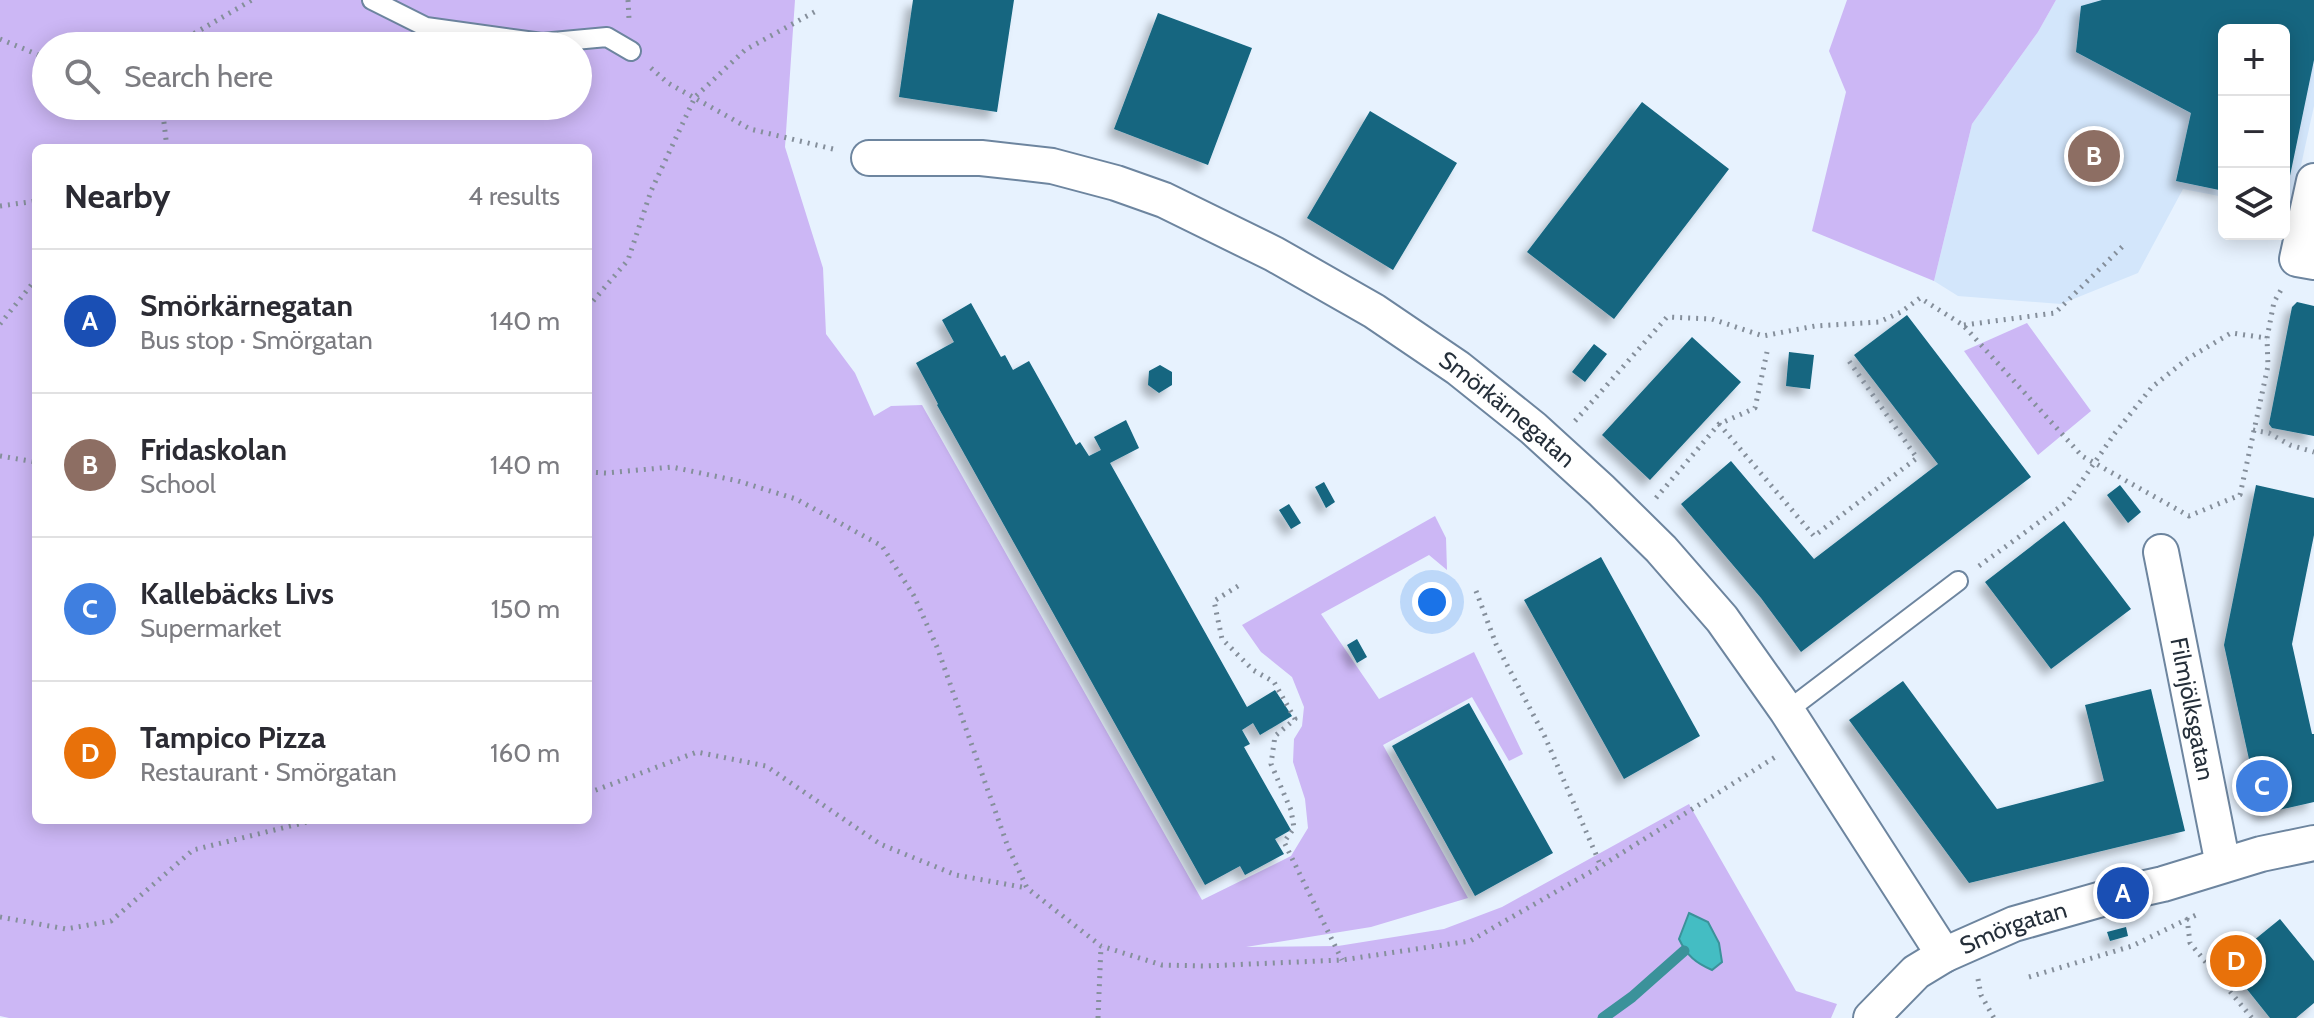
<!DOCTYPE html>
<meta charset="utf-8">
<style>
body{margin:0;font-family:Cabin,sans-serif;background:#f2f2f3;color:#2b2b33}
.controls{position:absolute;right:24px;top:24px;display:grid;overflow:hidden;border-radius:12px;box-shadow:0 4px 20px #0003}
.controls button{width:72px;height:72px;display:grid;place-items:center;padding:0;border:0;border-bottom:2px solid #e1e1e2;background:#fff;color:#2b2b33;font:40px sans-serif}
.you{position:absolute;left:1432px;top:602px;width:28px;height:28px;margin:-20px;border:6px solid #fff;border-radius:50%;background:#1a73e8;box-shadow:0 0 0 12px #1a73e833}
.badge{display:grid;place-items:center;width:52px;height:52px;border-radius:50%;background:#5b7426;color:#fff;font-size:26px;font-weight:700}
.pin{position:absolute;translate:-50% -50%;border:4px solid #fff;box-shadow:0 2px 8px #0006}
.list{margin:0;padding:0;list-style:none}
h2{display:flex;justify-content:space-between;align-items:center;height:104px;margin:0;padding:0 32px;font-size:34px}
h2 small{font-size:26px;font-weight:400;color:#7c7c81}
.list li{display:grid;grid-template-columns:52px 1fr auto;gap:24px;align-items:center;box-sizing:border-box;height:144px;padding:0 32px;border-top:2px solid #e1e1e2}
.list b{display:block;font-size:30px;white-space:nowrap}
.list p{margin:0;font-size:26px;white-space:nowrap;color:#7c7c81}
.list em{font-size:26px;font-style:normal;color:#7c7c81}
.icon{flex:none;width:44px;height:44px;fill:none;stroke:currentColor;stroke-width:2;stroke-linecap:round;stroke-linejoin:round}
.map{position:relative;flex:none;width:2314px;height:1018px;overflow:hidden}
.search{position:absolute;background:#fff;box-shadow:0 4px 20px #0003;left:32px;top:32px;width:560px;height:88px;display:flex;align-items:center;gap:20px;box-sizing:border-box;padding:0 28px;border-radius:44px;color:#7c7c81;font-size:30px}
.panel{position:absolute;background:#fff;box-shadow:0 4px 20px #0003;left:32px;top:144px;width:560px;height:680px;border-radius:12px}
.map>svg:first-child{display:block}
</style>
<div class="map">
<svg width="2314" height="1018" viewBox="0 0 2314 1018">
<defs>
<filter id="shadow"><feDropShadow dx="-7" dy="7" stdDeviation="4" flood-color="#0004"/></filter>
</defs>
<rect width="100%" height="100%" fill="#e7f2fe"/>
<path fill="#d3e6fb" d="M 2056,0 L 2314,0 L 2314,106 L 2291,211 L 2284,209 L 2284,30 L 2224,30 L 2224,197 L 2183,189 L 2138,273 L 2061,304 L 1958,296 L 1934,281 L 1972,124 L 2038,32 Z"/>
<path fill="#ccb7f5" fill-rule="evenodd" d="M 0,0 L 795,0 L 785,147 L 823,268 L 826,334 L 855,373 L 874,416 L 891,406 L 922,405 L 1202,900 L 1291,856 L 1308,828 L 1305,799 L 1293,762 L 1294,739 L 1302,726 L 1304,707 L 1292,677 L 1261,652 L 1242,625 L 1435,516 L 1446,538 L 1447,570 L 1429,555 L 1321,614 L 1379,699 L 1474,652 L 1523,754 L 1509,761 L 1472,697 L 1383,745 L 1468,898 L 1371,927 L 1246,947 L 1338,946 L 1444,929 L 1502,907 L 1689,804 L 1796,991 L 1837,1004 L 1831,1018 L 9,1018 L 0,1016 ZM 46,46 L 578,46 L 578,106 L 46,106 ZM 36,148 L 588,148 L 588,820 L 36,820 Z
M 1847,0 L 2056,0 L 2038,32 L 1972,124 L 1934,281 L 1812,231 L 1846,92 L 1829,51 Z
M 2027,323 L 2091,411 L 2038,455 L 1964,351 Z"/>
<path fill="#44bdc3" stroke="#3b929a" stroke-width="2" d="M 1689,913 L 1708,922 L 1719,943 L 1722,962 L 1712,970 C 1696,963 1687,956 1679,939 Z"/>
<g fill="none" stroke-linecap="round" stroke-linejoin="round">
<path stroke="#3b929a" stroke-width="11" d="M 1603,1018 L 1632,997 L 1684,951"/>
</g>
<path fill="#136680" filter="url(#shadow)" d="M 913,0 L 1014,0 L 997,112 L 899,97 Z
M 2102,0 L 2314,0 L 2314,60 L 2285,200 L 2284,30 L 2224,30 L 2224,191 L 2176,181 L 2191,113 L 2076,52 L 2081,6 Z
M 1158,13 L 1252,48 L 1208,165 L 1114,129 Z
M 1642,102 L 1729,169 L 1614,319 L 1527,252 Z
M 1370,111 L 1457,163 L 1393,270 L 1307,218 Z
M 2297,302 L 2314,306 L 2314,436 L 2272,428 L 2269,424 L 2292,307 Z
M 971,303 L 1001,357 L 1005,355 L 1013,370 L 1029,361 L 1076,445 L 1080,442 L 1089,456 L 1101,450 L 1094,437 L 1126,420 L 1139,448 L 1110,463 L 1247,707 L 1275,690 L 1292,716 L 1260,735 L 1253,723 L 1242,730 L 1250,744 L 1244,747 L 1291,830 L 1275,839 L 1284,854 L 1245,875 L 1240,866 L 1205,885 L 937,405 L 938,404 L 916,363 L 954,342 L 942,320 Z
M 1907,315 L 2031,477 L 1801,652 L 1761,598 L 1681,504 L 1731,461 L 1814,559 L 1938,464 L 1854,355 Z
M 1692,337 L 1741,382 L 1650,480 L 1602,435 Z
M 1594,344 L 1607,354 L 1585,382 L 1572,372 Z
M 1789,352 L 1814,355 L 1810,389 L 1786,386 Z
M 1160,365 L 1172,372 L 1172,385 L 1159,393 L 1148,385 L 1149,371 Z
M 1324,482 L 1335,502 L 1326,508 L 1315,487 Z
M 2120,485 L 2141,512 L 2128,523 L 2107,495 Z
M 2256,485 L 2314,498 L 2314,535 L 2292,644 L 2312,734 L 2314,734 L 2314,802 L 2261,814 L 2224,645 Z
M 1289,504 L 1301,523 L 1291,529 L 1279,510 Z
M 2064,521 L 2131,609 L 2051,669 L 1985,582 Z
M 1601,557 L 1700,736 L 1624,779 L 1524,600 Z
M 1357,639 L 1367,657 L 1357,663 L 1347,645 Z
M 1903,681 L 1997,809 L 2104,781 L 2085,705 L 2151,689 L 2185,831 L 1969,883 L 1849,720 Z
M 1469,703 L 1553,853 L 1475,896 L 1392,746 Z
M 2280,919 L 2314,961 L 2314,1003 L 2296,1018 L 2270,1018 L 2226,963 Z
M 2126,927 L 2128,936 L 2110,941 L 2107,932 Z"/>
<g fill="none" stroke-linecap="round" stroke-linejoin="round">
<defs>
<path id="service" d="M 372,0 L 426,27 L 542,43 L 607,37 L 631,51
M 1787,711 L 1958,581"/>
<g id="minor">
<path id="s1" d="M 869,158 L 981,158 L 1052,166 L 1116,183 L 1164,200 L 1274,254 L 1374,311 L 1458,368 L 1533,428 L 1601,490 L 1661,549 L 1722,619 L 1787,711 L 1944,955"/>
<path d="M 2314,181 L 2297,259 L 2314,262"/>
<path id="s2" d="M 2161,552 L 2223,865"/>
<path id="s3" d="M 1871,1018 L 1916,972 L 1944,955 L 2014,924 L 2123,893 L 2163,884 L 2261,854 L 2314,843"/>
</g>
</defs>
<use href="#service" stroke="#6d859f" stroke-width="22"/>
<use href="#minor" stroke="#6d859f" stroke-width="38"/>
<path stroke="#858f9b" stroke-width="5" stroke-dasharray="2 6" stroke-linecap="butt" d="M 628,0 L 629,19
M 0,39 L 46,58
M 184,46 L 195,33 L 252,0
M 651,68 L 668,83 L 750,129 L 837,150
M 162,106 L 167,148
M 0,206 L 36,201
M 588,307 L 628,260 L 651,191 L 695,97 L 745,50 L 818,10
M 0,324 L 36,279
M 1964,325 L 2055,313 L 2123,246
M 1575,421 L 1667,317 L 1712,319 L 1763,336 L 1815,326 L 1879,322 L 1901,312 L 1920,298 L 1963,325 L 2082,456 L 2189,516 L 2240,495 L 2268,366 L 2267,338 L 2274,302 L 2281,290
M 1719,424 L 1814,536 L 1917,458 L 1849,361
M 2253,430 L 2269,433 L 2290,445 L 2314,452
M 0,456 L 36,462
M 588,472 L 606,473 L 672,467 L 738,481 L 796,499 L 882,546 L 914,596 L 937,647 L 1008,847 L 1027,888 L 1101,946 L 1162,965 L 1205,966 L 1342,960 L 1470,941 L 1601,866 L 1777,756
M 1656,498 L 1719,424 L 1755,408 L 1767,352
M 1979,566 L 2068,501 L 2115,433 L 2152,387 L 2187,359 L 2231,333 L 2267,338
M 1238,586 L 1214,601 L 1222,639 L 1253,670 L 1274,682 L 1295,719 L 1275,736 L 1271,764 L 1291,810 L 1294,828 L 1284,842 L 1342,960
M 1476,591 L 1496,644 L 1545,737 L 1601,866
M 588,793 L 697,752 L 766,766 L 880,844 L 956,875 L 1027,888
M 0,917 L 66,929 L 111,921 L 193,850 L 315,820
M 2187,918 L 2190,943 L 2252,1018
M 2029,977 L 2132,946 L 2198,914
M 1978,979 L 1981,995 L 1994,1018
M 1098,1018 L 1101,946"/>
<use href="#service" stroke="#fff" stroke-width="18"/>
<use href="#minor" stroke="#fff" stroke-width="34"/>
</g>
<g text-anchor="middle" stroke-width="8" stroke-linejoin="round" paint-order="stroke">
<g font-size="24" fill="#252f3a" stroke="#fefefe">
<text dy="8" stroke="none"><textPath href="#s1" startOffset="704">Smörkärnegatan</textPath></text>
<text dy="8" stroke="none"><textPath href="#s2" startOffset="160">Filmjölksgatan</textPath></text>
<text dy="8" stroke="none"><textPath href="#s3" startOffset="172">Smörgatan</textPath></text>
</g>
</g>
</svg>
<div class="controls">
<button>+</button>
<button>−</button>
<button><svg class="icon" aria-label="layers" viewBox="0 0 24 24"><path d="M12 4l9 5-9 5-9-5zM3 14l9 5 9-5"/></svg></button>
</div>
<div class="you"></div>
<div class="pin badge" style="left:2123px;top:893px;background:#1a4fb4">A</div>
<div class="pin badge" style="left:2094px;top:156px;background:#8d6e63">B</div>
<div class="pin badge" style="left:2262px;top:786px;background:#3f7fe0">C</div>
<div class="pin badge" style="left:2236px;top:961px;background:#e8710a">D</div>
<div class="search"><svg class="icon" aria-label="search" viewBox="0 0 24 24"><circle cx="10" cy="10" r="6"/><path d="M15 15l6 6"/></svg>Search here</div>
<section class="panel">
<h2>Nearby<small>4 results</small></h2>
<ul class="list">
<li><span class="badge" style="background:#1a4fb4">A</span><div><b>Smörkärnegatan</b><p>Bus stop · Smörgatan</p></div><em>140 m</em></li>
<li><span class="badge" style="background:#8d6e63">B</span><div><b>Fridaskolan</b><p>School</p></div><em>140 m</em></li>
<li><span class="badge" style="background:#3f7fe0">C</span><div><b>Kallebäcks Livs</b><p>Supermarket</p></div><em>150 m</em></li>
<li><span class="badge" style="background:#e8710a">D</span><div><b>Tampico Pizza</b><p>Restaurant · Smörgatan</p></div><em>160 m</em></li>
</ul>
</section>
</div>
